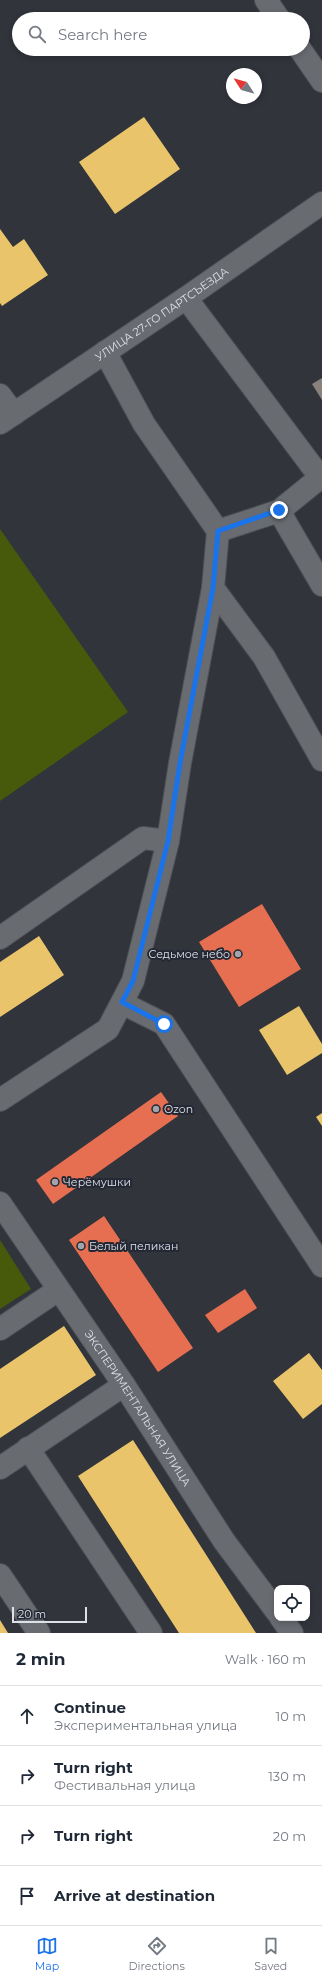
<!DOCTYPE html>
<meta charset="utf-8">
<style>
body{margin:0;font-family:Montserrat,sans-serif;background:#f2f2f3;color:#1f2937}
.controls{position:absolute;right:12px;bottom:12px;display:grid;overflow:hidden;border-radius:8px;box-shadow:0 2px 6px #0003}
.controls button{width:36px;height:36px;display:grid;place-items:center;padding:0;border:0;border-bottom:1px solid #e0e1e3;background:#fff;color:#1f2937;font:20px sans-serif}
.compass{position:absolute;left:226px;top:68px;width:36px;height:36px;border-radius:50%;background:#fff;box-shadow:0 2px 6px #0003;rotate:306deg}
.scale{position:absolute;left:12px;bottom:10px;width:75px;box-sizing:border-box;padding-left:4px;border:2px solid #dde0e8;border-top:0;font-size:11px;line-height:14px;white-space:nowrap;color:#dde0e8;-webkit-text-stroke:3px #242834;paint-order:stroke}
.stop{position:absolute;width:12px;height:12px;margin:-9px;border:3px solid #1a73e8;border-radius:50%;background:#fff}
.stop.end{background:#1a73e8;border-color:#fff;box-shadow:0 1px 4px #0008}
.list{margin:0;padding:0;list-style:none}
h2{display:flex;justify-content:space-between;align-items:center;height:52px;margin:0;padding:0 16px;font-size:17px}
h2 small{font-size:13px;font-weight:400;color:#747a83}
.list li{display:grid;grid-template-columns:26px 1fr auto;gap:12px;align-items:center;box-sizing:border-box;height:60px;padding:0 16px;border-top:1px solid #e0e1e3}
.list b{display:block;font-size:15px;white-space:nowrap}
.list p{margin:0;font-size:13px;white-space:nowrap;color:#747a83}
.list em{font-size:13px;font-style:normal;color:#747a83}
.icon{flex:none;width:22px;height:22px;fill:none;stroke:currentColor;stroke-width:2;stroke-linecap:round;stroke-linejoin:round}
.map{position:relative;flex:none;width:322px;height:1633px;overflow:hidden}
.search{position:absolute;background:#fff;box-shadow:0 2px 6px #0003;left:12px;right:12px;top:12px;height:44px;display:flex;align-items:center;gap:10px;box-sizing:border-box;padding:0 14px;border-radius:22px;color:#747a83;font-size:15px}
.sheet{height:292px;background:#fff}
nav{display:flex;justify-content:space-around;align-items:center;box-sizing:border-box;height:56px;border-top:1px solid #e0e1e3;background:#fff;font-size:11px;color:#747a83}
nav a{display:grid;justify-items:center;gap:2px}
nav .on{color:#1a73e8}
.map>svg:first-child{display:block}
</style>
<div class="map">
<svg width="322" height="1633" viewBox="0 0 322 1633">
<rect width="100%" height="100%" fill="#31343b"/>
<path fill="#475a0c" d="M 0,529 L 128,712 L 0,801 Z
M 0,1240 L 31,1289 L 0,1309 Z"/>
<path fill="#e9c46a" d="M 144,117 L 180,169 L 115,214 L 79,162 Z
M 0,229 L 13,247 L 24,239 L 48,275 L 2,306 L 0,303 Z
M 39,936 L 64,975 L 0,1017 L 0,962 Z
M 299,1006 L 322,1044 L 322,1053 L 287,1075 L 259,1030 Z
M 322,1113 L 322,1126 L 316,1117 Z
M 64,1326 L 96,1375 L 0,1438 L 0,1369 Z
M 309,1353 L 322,1370 L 322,1404 L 303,1419 L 273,1381 Z
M 133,1440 L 256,1633 L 179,1633 L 78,1476 Z
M 0,1620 L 8,1633 L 0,1633 Z"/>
<path fill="#e76f51" d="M 262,904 L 301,969 L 239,1007 L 199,942 Z
M 161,1092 L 178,1116 L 53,1204 L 36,1180 Z
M 104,1216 L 193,1348 L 158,1372 L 69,1240 Z
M 245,1289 L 257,1308 L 218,1333 L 205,1315 Z"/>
<path fill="#8a817c" d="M 322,378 L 322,400 L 312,384 Z"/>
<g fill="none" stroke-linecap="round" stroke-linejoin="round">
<defs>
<g id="minor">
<path d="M 266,0 L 279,19"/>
<path d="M 300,49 L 322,81"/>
<path d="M 186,298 L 320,477"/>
<path d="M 0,395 L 14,414"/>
<path id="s1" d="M 0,423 L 186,298 L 322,203"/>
<path d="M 279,511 L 322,585"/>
<path d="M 218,531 L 279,511 L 322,476"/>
<path d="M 213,588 L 264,657 L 322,760"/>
<path d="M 0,938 L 143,838 L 168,841"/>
<path d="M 122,1003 L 164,1024 L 322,1266"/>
<path d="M 0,1100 L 108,1029 L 133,981 L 168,841 L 180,763 L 213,588 L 218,531 L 144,424 L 105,352"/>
<path id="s2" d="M 0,1203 L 124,1385 L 224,1541 L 277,1612"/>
<path d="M 0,1329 L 58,1290"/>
<path d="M 28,1448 L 151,1633"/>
<path d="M 0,1468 L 124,1385"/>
<path d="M 0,1575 L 39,1633"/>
<path d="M 281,1618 L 292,1633"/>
</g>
</defs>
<use href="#minor" stroke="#4d5055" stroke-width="24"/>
<use href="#minor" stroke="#686b70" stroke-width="22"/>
</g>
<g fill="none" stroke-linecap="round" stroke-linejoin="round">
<path stroke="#1a73e8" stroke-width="5" d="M 164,1024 L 122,1002 L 133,981 L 168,841 L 180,763 L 213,588 L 218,531 L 279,510"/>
</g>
<g fill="#a1a4ab" stroke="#242834" stroke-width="1.5">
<circle cx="238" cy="954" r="4"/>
<circle cx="156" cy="1109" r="4"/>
<circle cx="55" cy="1182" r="4"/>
<circle cx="81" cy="1246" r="4"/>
</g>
<g text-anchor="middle" stroke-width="4" stroke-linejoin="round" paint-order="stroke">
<g font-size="11" fill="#dde0e8" stroke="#242834">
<text dy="4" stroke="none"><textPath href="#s1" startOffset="195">УЛИЦА 27-ГО ПАРТСЪЕЗДА</textPath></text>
<text dy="4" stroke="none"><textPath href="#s2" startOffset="247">ЭКСПЕРИМЕНТАЛЬНАЯ УЛИЦА</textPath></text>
</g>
<g font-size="11" fill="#dde0e8" stroke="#242834" text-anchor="start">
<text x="230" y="958" text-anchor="end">Седьмое небо</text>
<text x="164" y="1113">Ozon</text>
<text x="63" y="1186">Черёмушки</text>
<text x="89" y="1250">Белый пеликан</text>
</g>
</g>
</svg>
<div class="controls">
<button><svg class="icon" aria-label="locate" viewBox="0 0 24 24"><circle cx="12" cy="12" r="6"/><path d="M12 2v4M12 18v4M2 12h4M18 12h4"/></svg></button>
</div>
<svg class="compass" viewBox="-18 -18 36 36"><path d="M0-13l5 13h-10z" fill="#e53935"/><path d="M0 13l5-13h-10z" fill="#747a83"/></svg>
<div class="scale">20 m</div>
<div class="stop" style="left:164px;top:1024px"></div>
<div class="stop end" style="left:279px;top:510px"></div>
<div class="search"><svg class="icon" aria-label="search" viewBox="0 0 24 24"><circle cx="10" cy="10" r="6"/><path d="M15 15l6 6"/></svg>Search here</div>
</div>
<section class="sheet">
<h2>2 min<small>Walk · 160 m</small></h2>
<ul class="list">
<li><svg class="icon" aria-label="ahead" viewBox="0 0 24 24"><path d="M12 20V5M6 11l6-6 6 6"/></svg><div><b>Continue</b><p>Экспериментальная улица</p></div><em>10 m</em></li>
<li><svg class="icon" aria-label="right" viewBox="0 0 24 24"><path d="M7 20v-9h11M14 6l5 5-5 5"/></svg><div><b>Turn right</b><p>Фестивальная улица</p></div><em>130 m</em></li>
<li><svg class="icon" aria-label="right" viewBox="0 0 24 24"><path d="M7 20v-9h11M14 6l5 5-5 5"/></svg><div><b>Turn right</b></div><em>20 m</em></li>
<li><svg class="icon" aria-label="arrive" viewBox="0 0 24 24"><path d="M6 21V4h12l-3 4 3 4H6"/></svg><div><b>Arrive at destination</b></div></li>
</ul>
</section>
<nav>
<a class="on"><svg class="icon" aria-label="map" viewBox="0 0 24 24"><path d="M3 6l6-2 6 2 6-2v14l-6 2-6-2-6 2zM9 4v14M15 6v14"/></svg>Map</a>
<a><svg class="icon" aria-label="directions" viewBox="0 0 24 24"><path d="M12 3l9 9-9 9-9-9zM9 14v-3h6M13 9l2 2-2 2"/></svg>Directions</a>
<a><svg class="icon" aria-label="saved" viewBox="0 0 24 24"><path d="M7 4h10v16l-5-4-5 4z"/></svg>Saved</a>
</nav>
